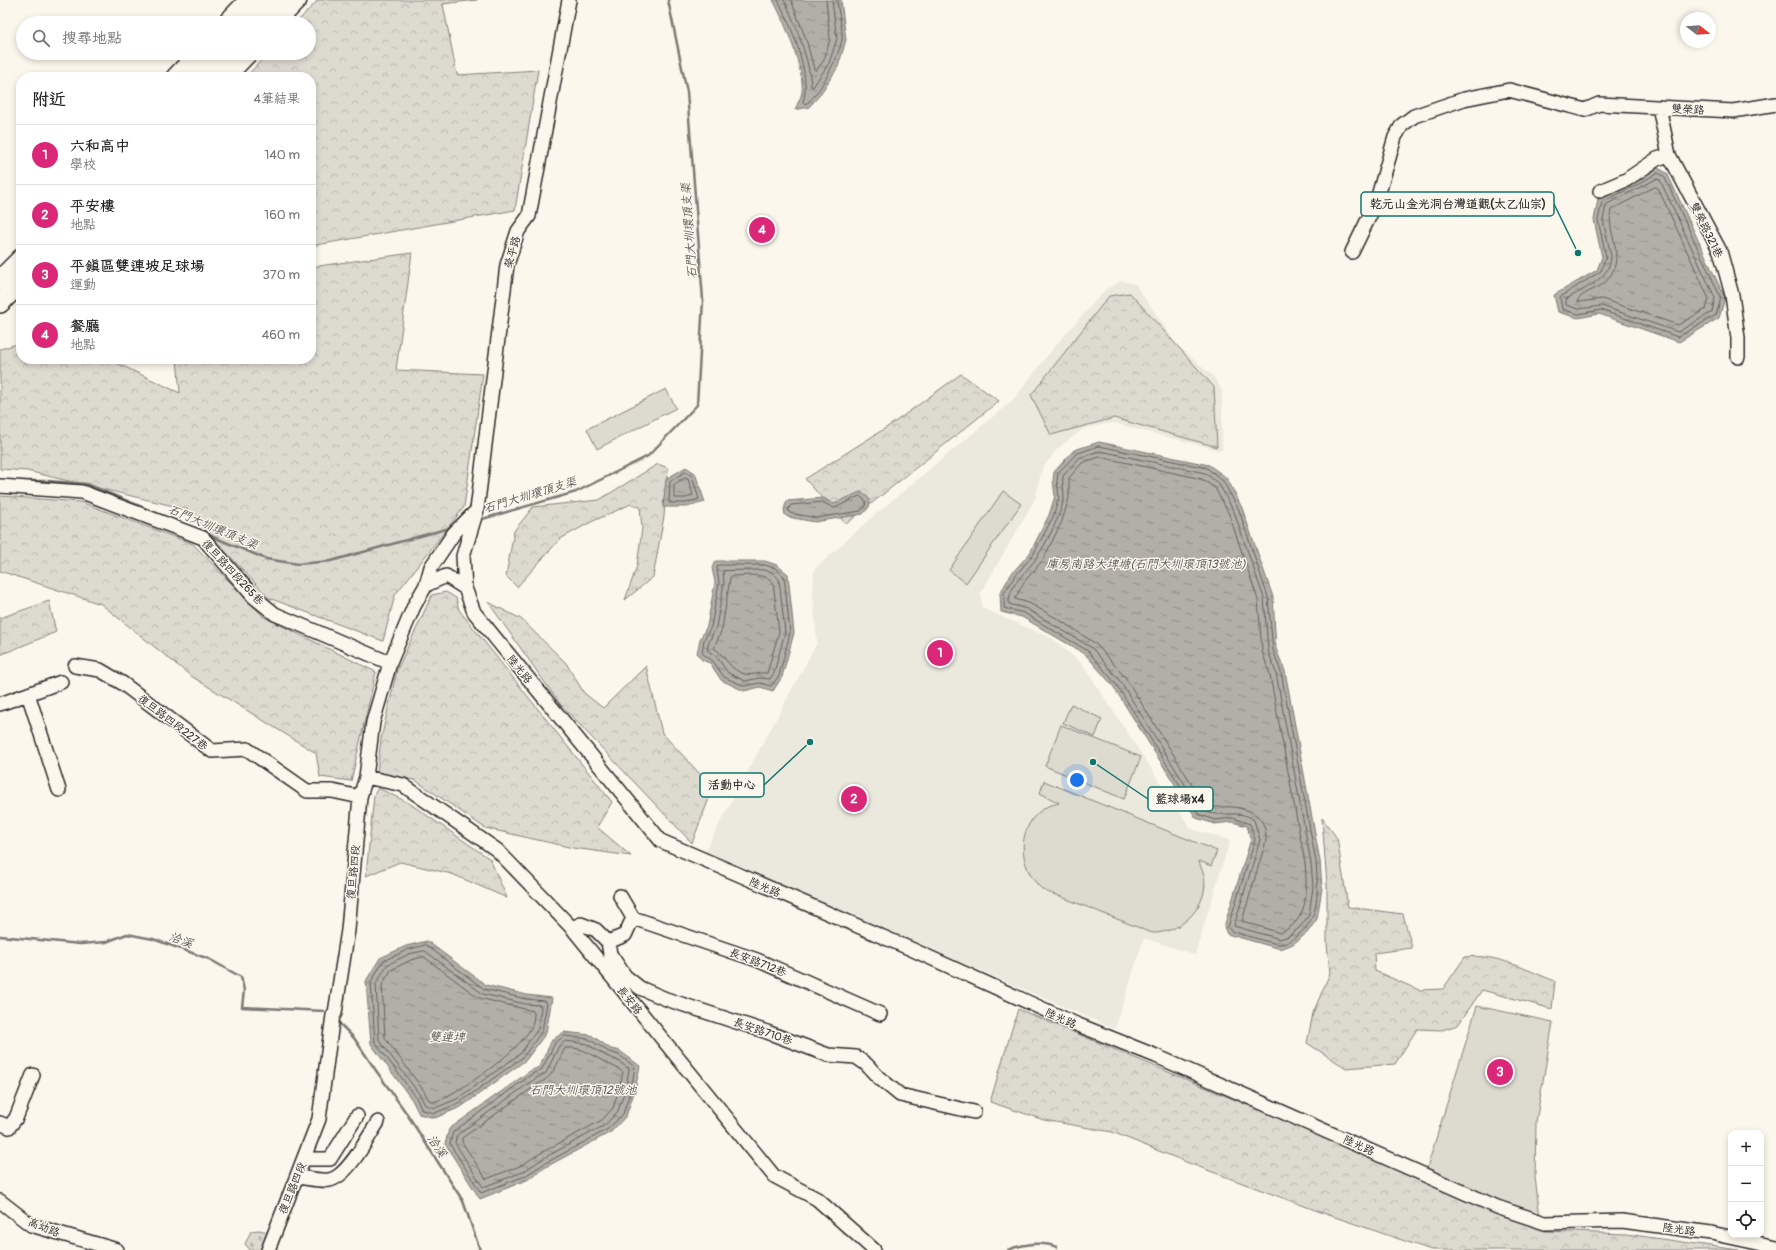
<!DOCTYPE html>
<html lang="zh-TW">
<meta charset="utf-8">
<style>
body{margin:0;font-family:Pangolin,"LXGW WenKai TC",sans-serif;background:#f2f2f2;color:#202124}
.controls{position:absolute;right:12px;bottom:12px;display:grid;overflow:hidden;border-radius:8px;box-shadow:0 2px 6px #0003}
.controls button{width:36px;height:36px;display:grid;place-items:center;padding:0;border:0;border-bottom:1px solid #e0e0e0;background:#fff;color:#202124;font:20px sans-serif}
.compass{position:absolute;left:1680px;top:12px;width:36px;height:36px;border-radius:50%;background:#fff;box-shadow:0 2px 6px #0003;rotate:107deg}
.you{position:absolute;left:1077px;top:780px;width:14px;height:14px;margin:-10px;border:3px solid #fff;border-radius:50%;background:#1a73e8;box-shadow:0 0 0 6px #1a73e833}
.badge{display:grid;place-items:center;width:26px;height:26px;border-radius:50%;background:#db2777;color:#fff;font-size:13px;font-weight:700}
.pin{position:absolute;translate:-50% -50%;border:2px solid #fff;box-shadow:0 1px 4px #0006}
.list{margin:0;padding:0;list-style:none}
h2{display:flex;justify-content:space-between;align-items:center;height:52px;margin:0;padding:0 16px;font-size:17px}
h2 small{font-size:13px;font-weight:400;color:#757577}
.list li{display:grid;grid-template-columns:26px 1fr auto;gap:12px;align-items:center;box-sizing:border-box;height:60px;padding:0 16px;border-top:1px solid #e0e0e0}
.list b{display:block;font-size:15px;white-space:nowrap}
.list p{margin:0;font-size:13px;white-space:nowrap;color:#757577}
.list em{font-size:13px;font-style:normal;color:#757577}
.icon{flex:none;width:22px;height:22px;fill:none;stroke:currentColor;stroke-width:2;stroke-linecap:round;stroke-linejoin:round}
.map{position:relative;flex:none;width:1776px;height:1250px;overflow:hidden}
.search{position:absolute;background:#fff;box-shadow:0 2px 6px #0003;left:16px;top:16px;width:300px;height:44px;display:flex;align-items:center;gap:10px;box-sizing:border-box;padding:0 14px;border-radius:22px;color:#757577;font-size:15px}
.panel{position:absolute;background:#fff;box-shadow:0 2px 6px #0003;left:16px;top:72px;width:300px;height:292px;border-radius:16px}
.map>svg:first-child{display:block}
</style>
<div class="map">
<svg width="1776" height="1250" viewBox="0 0 1776 1250">
<defs>
<pattern id="forest-crowns" width="20" height="18" patternUnits="userSpaceOnUse"><rect width="20" height="18" fill="#dddad0"/><path d="M2 6a3 3 0 1 1 6 0M12 15a3 3 0 1 1 6 0" fill="none" stroke="#bebbb3"/></pattern>
<pattern id="cemetery-stones" width="16" height="16" patternUnits="userSpaceOnUse"><rect width="16" height="16" fill="#dddad0"/><path d="M2 7V4a2 2 0 0 1 4 0v3zM10 15v-3a2 2 0 0 1 4 0v3z" fill="#bebbb3"/></pattern>
<pattern id="water-ripples" width="26" height="14" patternUnits="userSpaceOnUse"><rect width="26" height="14" fill="#b1afa7"/><path d="M2 4q2-2 4 0t4 0M15 11q2-2 4 0t4 0" fill="none" stroke="#908f88"/></pattern>
</defs>
<rect width="100%" height="100%" fill="#fbf7ec"/>
<filter id="ink" filterUnits="userSpaceOnUse"><feTurbulence type="fractalNoise" baseFrequency=".025" numOctaves="2"/><feDisplacementMap in="SourceGraphic" scale="8" xChannelSelector="R" yChannelSelector="G"/><feConvolveMatrix kernelMatrix="1 2 1 2 8 2 1 2 1" color-interpolation-filters="sRGB"/></filter>
<g filter="url(#ink)">
<path fill="#ebe8de" d="M 1121,281 L 1135,284 L 1178,346 L 1214,377 L 1222,391 L 1222,451 L 1113,423 L 1085,428 L 1058,448 L 1042,469 L 1035,499 L 981,593 L 982,608 L 1053,639 L 1082,664 L 1191,829 L 1230,840 L 1195,955 L 1144,938 L 1115,1029 L 705,851 L 817,643 L 813,594 L 814,570 L 871,518 L 1013,400 L 1055,346 L 1106,289 Z"/>
<path fill="url(#forest-crowns)" stroke="#84827e" d="M 318,0 L 477,0 L 443,4 L 457,75 L 538,70 L 515,210 L 311,246 L 311,77 L 246,77 L 268,53 L 309,53 L 309,23 L 296,23 Z
M 412,253 L 396,370 L 483,374 L 464,507 L 395,595 L 383,641 L 269,598 L 186,509 L 27,471 L 0,469 L 0,349 L 21,343 L 21,359 L 108,359 L 180,393 L 177,359 L 311,359 L 311,267 Z
M 1130,293 L 1214,387 L 1217,447 L 1114,418 L 1051,435 L 1031,395 L 1109,296 Z
M 961,374 L 999,401 L 846,524 L 805,479 L 892,424 Z
M 658,464 L 668,468 L 664,516 L 653,577 L 625,600 L 637,566 L 642,528 L 640,507 L 631,504 L 591,522 L 560,539 L 517,587 L 506,576 L 514,531 L 533,507 L 599,500 Z
M 0,496 L 81,502 L 193,544 L 264,617 L 376,672 L 351,781 L 320,777 L 316,753 L 191,676 L 101,604 L 0,571 Z
M 446,592 L 456,598 L 459,610 L 612,802 L 597,827 L 631,856 L 573,848 L 485,828 L 415,780 L 377,773 L 381,739 L 397,670 L 432,595 Z
M 49,601 L 56,632 L 0,655 L 0,618 Z
M 488,602 L 521,619 L 566,663 L 584,693 L 603,708 L 646,666 L 662,733 L 713,788 L 692,843 L 560,704 Z
M 378,788 L 409,803 L 490,859 L 507,898 L 452,874 L 400,862 L 366,876 L 374,795 Z
M 1322,818 L 1337,838 L 1348,907 L 1403,914 L 1412,948 L 1374,953 L 1375,971 L 1419,990 L 1443,989 L 1465,957 C 1497,953 1526,970 1555,981 L 1552,1009 L 1482,990 L 1458,1025 L 1442,1030 L 1417,1029 L 1395,1064 L 1346,1068 L 1307,1043 L 1313,1013 L 1330,973 L 1327,944 L 1327,885 Z
M 1018,1009 L 1288,1122 L 1477,1206 L 1545,1231 L 1626,1234 L 1739,1250 L 1431,1250 L 1326,1214 L 1191,1164 L 1112,1132 L 1044,1120 L 990,1102 Z"/>
<path fill="url(#cemetery-stones)" stroke="#84827e" d="M 259,1230 L 268,1232 L 261,1250 L 250,1250 L 245,1244 L 251,1231 Z"/>
<path fill="#dddad0" stroke="#84827e" d="M 666,389 L 676,408 L 597,449 L 587,429 Z
M 1003,491 L 1021,504 L 966,583 L 949,570 Z
M 1071,704 L 1102,719 L 1095,737 L 1063,723 Z
M 1061,725 L 1141,757 L 1124,799 L 1045,766 Z
M 1044,781 L 1217,851 L 1211,866 L 1199,861 C 1200,866 1203,871 1204,875 C 1210,904 1183,932 1155,933 C 1148,933 1139,927 1132,925 C 1110,916 1087,907 1064,898 C 1058,895 1047,893 1042,889 C 1017,867 1015,823 1048,806 C 1051,805 1056,804 1059,803 L 1040,793 Z
M 1477,1006 L 1553,1022 L 1536,1122 L 1535,1177 L 1540,1217 L 1501,1203 L 1427,1168 Z"/>
<path fill="url(#water-ripples)" stroke="#7b7a75" d="M 773,0 L 841,0 L 846,40 L 838,67 L 819,96 L 809,107 L 795,110 C 797,104 801,98 802,92 C 805,71 784,20 773,0 Z
M 1658,168 L 1667,173 L 1725,298 L 1719,318 L 1679,342 L 1599,314 L 1578,318 L 1558,312 L 1554,295 L 1597,270 L 1602,257 L 1594,220 L 1598,199 L 1635,181 Z
M 1099,442 L 1209,465 L 1227,478 L 1242,508 L 1273,597 L 1276,649 L 1285,671 L 1320,861 L 1322,888 L 1317,919 L 1307,933 L 1293,944 L 1281,949 L 1227,934 L 1224,927 L 1251,839 L 1247,826 L 1232,822 L 1215,824 L 1196,818 L 1113,686 L 1085,654 L 1022,617 L 1001,612 L 1000,593 L 1012,573 L 1030,553 L 1049,515 L 1055,496 L 1053,481 L 1054,472 L 1074,450 Z
M 686,467 L 695,473 L 705,502 L 687,507 L 663,507 L 666,479 Z
M 860,492 L 864,493 L 870,500 L 869,507 L 863,514 L 815,522 L 788,517 L 785,515 L 784,509 L 787,501 L 824,498 L 833,504 Z
M 715,561 L 765,561 L 777,565 L 788,574 L 794,633 L 782,677 L 773,691 L 760,687 L 744,691 L 721,680 L 710,663 L 702,660 L 697,654 L 700,639 L 707,626 L 715,582 L 712,568 Z
M 427,941 L 486,985 L 527,995 L 552,998 L 546,1033 L 526,1060 L 461,1107 L 435,1118 L 419,1114 L 412,1100 L 371,1044 L 366,981 L 380,958 L 406,946 Z
M 564,1032 L 591,1035 L 611,1049 L 620,1051 L 640,1066 L 635,1090 L 626,1116 L 611,1132 L 546,1167 L 527,1180 L 480,1199 L 445,1144 L 449,1129 L 530,1071 L 539,1067 L 552,1040 Z"/>
<g fill="none" stroke-linecap="round" stroke-linejoin="round">
<path stroke="#61605d" stroke-width="1" d="M 778,0 C 791,25 812,75 803,102 L 805,104 C 818,99 839,55 842,40 C 843,28 838,13 837,0
M 784,0 C 795,21 810,62 811,86 L 813,87 L 829,63 L 837,39 L 832,0
M 791,0 L 806,39 L 814,69 L 816,71 L 824,60 L 830,39 L 826,0
M 1658,173 L 1664,176 L 1721,298 L 1716,315 L 1678,337 L 1601,310 L 1578,314 L 1562,309 L 1560,297 L 1601,271 L 1606,257 L 1598,220 L 1602,202 L 1637,185 Z
M 1657,179 L 1660,180 L 1715,298 L 1712,312 L 1678,332 L 1602,306 L 1578,309 L 1566,305 L 1566,299 C 1583,289 1611,279 1611,256 L 1603,220 L 1606,205 Z
M 1655,187 L 1658,188 L 1709,299 L 1706,309 L 1678,325 L 1602,299 L 1579,302 L 1577,301 C 1584,290 1602,289 1609,278 C 1626,254 1606,234 1611,210 Z
M 1099,446 L 1207,468 L 1223,481 L 1239,510 L 1268,597 L 1273,650 L 1281,672 L 1316,862 C 1318,889 1321,918 1297,936 C 1293,939 1287,944 1281,944 C 1276,945 1239,933 1231,931 L 1228,927 L 1255,840 L 1250,824 L 1233,818 L 1215,820 L 1198,814 L 1116,684 L 1088,651 L 1024,613 L 1004,608 L 1004,593 L 1015,576 L 1033,555 L 1053,517 L 1059,497 L 1057,481 L 1058,473 L 1076,454 Z
M 1100,451 L 1205,473 L 1219,484 L 1234,512 L 1264,598 L 1268,650 L 1276,673 L 1311,863 L 1313,887 L 1309,915 L 1300,927 L 1289,936 L 1280,939 L 1234,926 L 1260,840 L 1254,820 C 1243,811 1229,815 1217,814 C 1212,814 1206,812 1201,810 L 1120,681 L 1092,648 L 1027,609 L 1009,604 C 1008,584 1028,572 1037,557 C 1047,542 1061,515 1064,497 C 1064,490 1062,483 1063,476 L 1079,458 Z
M 1100,457 L 1202,479 L 1215,488 L 1229,514 L 1258,600 L 1262,651 L 1270,675 L 1305,863 C 1307,891 1310,920 1280,933 L 1242,921 L 1266,841 C 1267,819 1254,809 1233,807 C 1222,806 1217,809 1205,805 L 1125,677 L 1096,644 L 1058,619 L 1029,603 L 1015,599 L 1024,582 L 1043,560 L 1062,521 L 1069,498 L 1069,478 L 1082,463 Z
M 685,472 L 692,476 L 699,499 L 686,503 L 669,503 L 670,482 Z
M 685,478 L 688,479 L 693,495 L 686,498 L 674,498 L 674,485 Z
M 860,496 L 866,502 L 865,506 L 861,511 L 816,518 L 790,513 L 788,510 L 791,505 L 822,502 L 834,508 Z
M 718,565 L 765,565 L 775,568 L 784,576 L 790,633 L 779,676 L 771,686 L 760,683 L 744,686 L 724,677 L 713,661 L 702,653 L 704,640 L 711,627 L 719,583 L 717,569 Z
M 764,570 L 773,573 L 779,579 L 785,632 L 774,673 L 770,679 L 760,678 L 745,681 L 728,673 L 717,657 L 707,650 L 709,642 L 716,627 L 724,583 L 723,571 Z
M 732,576 C 744,576 764,572 773,582 L 779,632 L 767,673 C 760,672 751,676 745,674 C 730,671 726,656 714,648 L 722,629 L 730,578 Z
M 426,945 L 484,989 L 526,999 L 545,1001 L 547,1003 L 542,1031 L 523,1057 L 459,1103 L 435,1113 L 422,1110 L 416,1097 L 375,1042 L 371,982 L 383,961 L 407,950 Z
M 425,951 L 483,994 L 525,1004 L 539,1005 L 541,1007 L 538,1029 L 520,1054 L 457,1099 L 435,1108 L 425,1105 L 420,1095 L 379,1040 L 376,984 L 387,965 L 409,954 Z
M 424,957 L 479,998 L 533,1011 L 534,1013 C 534,1017 533,1024 531,1028 C 517,1053 461,1092 434,1102 L 429,1100 L 424,1091 L 385,1038 L 382,985 L 391,970 L 411,960 Z
M 565,1036 L 589,1039 L 609,1052 L 619,1055 L 635,1067 L 631,1089 L 623,1114 L 608,1129 L 544,1164 L 525,1176 L 481,1193 L 450,1144 L 453,1132 L 532,1074 L 542,1069 L 555,1043 Z
M 566,1041 L 587,1044 L 606,1056 L 617,1060 L 629,1069 L 626,1087 L 618,1111 L 605,1125 L 542,1159 L 523,1172 L 483,1187 L 455,1143 L 457,1135 L 535,1079 L 546,1073 L 559,1046 Z
M 567,1048 C 583,1047 589,1054 603,1061 C 610,1065 616,1067 623,1072 L 620,1086 L 613,1108 L 602,1120 L 539,1154 L 520,1166 L 486,1179 L 462,1142 L 462,1138 L 538,1084 C 554,1076 556,1066 564,1050 Z"/>
<path stroke="#7b7a75" stroke-width="2.5" d="M 16,481 L 49,481 L 87,484 L 163,516
M 479,520 L 576,492 L 648,456 L 697,405 L 703,300 L 687,92 L 668,0
M 206,534 L 266,559 L 298,564 L 331,561 L 453,527
M 0,936 L 80,944 L 106,942 L 127,934 L 153,939 L 209,959 L 241,977 L 244,990 L 242,1007 L 324,1011
M 337,1021 L 354,1038 L 377,1072 L 407,1114 L 463,1201 L 480,1250
M 1008,1250 C 1022,1244 1042,1241 1057,1247"/>
<defs>
<path id="minor" d="M 569,0 L 529,216 L 518,231 L 507,265 L 477,510 L 463,556 L 465,588 L 474,612 L 661,841 L 911,949 L 1076,1024 L 1156,1056 L 1497,1207 L 1545,1223 L 1622,1221 L 1711,1233 L 1776,1247
M 1659,107 L 1669,155 L 1720,251 L 1732,295 L 1738,338 L 1738,357
M 1600,191 L 1626,180 L 1657,159 L 1669,155
M 1352,252 L 1376,203 L 1395,137 L 1402,125 L 1414,116 L 1464,99 L 1509,90 L 1585,110 L 1599,104 L 1733,111 L 1776,104
M 0,486 L 82,492 L 203,538 L 254,597 L 275,614 L 390,663
M 426,585 L 446,576 L 465,588
M 75,666 L 100,670 L 122,683 L 212,751 L 247,749 L 307,791 L 332,791 L 360,797
M 0,704 L 28,694
M 366,777 L 403,785 L 497,850 L 572,928 L 774,1176 L 817,1199 L 874,1250
M 59,790 L 28,694 L 61,682
M 633,918 L 757,960 L 880,1014
M 572,928 L 581,924 L 596,930 L 608,942 L 610,954 L 625,976 L 640,988 L 666,999 L 767,1032 L 828,1055 L 856,1057 L 866,1064 L 878,1077 L 900,1095 L 974,1112
M 608,942 L 625,935 L 633,918 L 620,896
M 0,1123 L 9,1127 L 16,1118 L 33,1075
M 304,1159 L 330,1159 L 357,1116
M 298,1177 C 307,1178 319,1181 329,1180 C 347,1178 368,1137 378,1122
M 0,1201 L 31,1225 L 117,1250
M 268,1250 L 319,1119 L 333,1015 L 335,1013 L 348,930 L 360,797 L 366,777 L 373,722 L 390,663 L 414,606 L 426,585 L 431,567 L 454,533 L 475,512"/>
<path id="major" d="M 226,23 L 248,0
M 276,23 L 298,0
M 175,77 L 198,53
M 226,77 L 249,53"/>
<path id="highway" d="M 244,23 L 265,0
M 260,23 L 282,0
M 194,77 L 214,55
M 209,77 L 232,53
M 0,280 L 21,259
M 0,303 L 21,282"/>
</defs>
<use href="#minor" stroke="#2b2b2b" stroke-width="16"/>
<use href="#major" stroke="#2b2b2b" stroke-width="20"/>
<use href="#highway" stroke="#2b2b2b" stroke-width="22"/>
<use href="#minor" stroke="#fbf7ec" stroke-width="13"/>
<use href="#major" stroke="#fbf7ec" stroke-width="17"/>
<use href="#highway" stroke="#fbf7ec" stroke-width="19"/>
</g>
</g>
<g text-anchor="middle" stroke-width="3" stroke-linejoin="round" paint-order="stroke">
<g font-size="11" fill="#2b2b2b" stroke="#fbf7ec">
<text transform="translate(1688 109) rotate(3)" y="4">雙榮路</text>
<text transform="translate(1707 230) rotate(64)" y="4">雙榮路321巷</text>
<text transform="translate(512 252) rotate(-75)" y="4">榮平路</text>
<text transform="translate(233 572) rotate(47)" y="4">復旦路四段265巷</text>
<text transform="translate(520 669) rotate(51)" y="4">陸光路</text>
<text transform="translate(173 722) rotate(37)" y="4">復旦路四段227巷</text>
<text transform="translate(353 872) rotate(-85)" y="4">復旦路四段</text>
<text transform="translate(765 887) rotate(23)" y="4">陸光路</text>
<text transform="translate(758 962) rotate(21)" y="4">長安路712巷</text>
<text transform="translate(630 1000) rotate(51)" y="4">長安路</text>
<text transform="translate(1061 1018) rotate(24)" y="4">陸光路</text>
<text transform="translate(763 1031) rotate(19)" y="4">長安路710巷</text>
<text transform="translate(1359 1145) rotate(24)" y="4">陸光路</text>
<text transform="translate(292 1188) rotate(-68)" y="4">復旦路四段</text>
<text transform="translate(44 1227) rotate(21)" y="4">高幼路</text>
<text transform="translate(1679 1229) rotate(8)" y="4">陸光路</text>
</g>
<g font-size="12" font-style="italic" fill="#5a5956" stroke="#fbf7ec">
<text transform="translate(689 231) rotate(-94)" y="4">石門大圳環頂支渠</text>
<text transform="translate(530 495) rotate(-17)" y="4">石門大圳環頂支渠</text>
<text transform="translate(213 527) rotate(23)" y="4">石門大圳環頂支渠</text>
<text x="1146" y="568">庫房南路大埤塘(石門大圳環頂13號池)</text>
<text transform="translate(181 940) rotate(20)" y="4">洽溪</text>
<text x="447" y="1041">雙連埤</text>
<text x="583" y="1094">石門大圳環頂12號池</text>
<text transform="translate(437 1146) rotate(56)" y="4">洽溪</text>
</g>
</g>
<path fill="none" stroke="#0f766e" stroke-width="1.5" d="M1578 253L1554 204M810 742L764 785M1093 762L1148 799"/>
<g fill="#0f766e" stroke="#fbf7ec" stroke-width="1.5">
<circle cx="1578" cy="253" r="4"/>
<circle cx="810" cy="742" r="4"/>
<circle cx="1093" cy="762" r="4"/>
</g>
<g fill="#fbf7ec" stroke="#0f766e" stroke-width="1.5">
<rect x="1361" y="192" width="193" height="24" rx="4"/>
<rect x="700" y="773" width="64" height="24" rx="4"/>
<rect x="1148" y="787" width="65" height="24" rx="4"/>
</g>
<g font-size="12" text-anchor="middle" font-weight="bold" fill="#2b2b2b">
<text x="1458" y="208">乾元山金光洞台灣道觀(太乙仙宗)</text>
<text x="732" y="789">活動中心</text>
<text x="1180" y="803">籃球場x4</text>
</g>
</svg>
<div class="controls">
<button>+</button>
<button>−</button>
<button><svg class="icon" aria-label="locate" viewBox="0 0 24 24"><circle cx="12" cy="12" r="6"/><path d="M12 2v4M12 18v4M2 12h4M18 12h4"/></svg></button>
</div>
<svg class="compass" viewBox="-18 -18 36 36"><path d="M0-13l5 13h-10z" fill="#e53935"/><path d="M0 13l5-13h-10z" fill="#757577"/></svg>
<div class="you"></div>
<div class="pin badge" style="left:940px;top:653px">1</div>
<div class="pin badge" style="left:854px;top:799px">2</div>
<div class="pin badge" style="left:1500px;top:1072px">3</div>
<div class="pin badge" style="left:762px;top:230px">4</div>
<div class="search"><svg class="icon" aria-label="search" viewBox="0 0 24 24"><circle cx="10" cy="10" r="6"/><path d="M15 15l6 6"/></svg>搜尋地點</div>
<section class="panel">
<h2>附近<small>4筆結果</small></h2>
<ul class="list">
<li><span class="badge">1</span><div><b>六和高中</b><p>學校</p></div><em>140 m</em></li>
<li><span class="badge">2</span><div><b>平安樓</b><p>地點</p></div><em>160 m</em></li>
<li><span class="badge">3</span><div><b>平鎮區雙連坡足球場</b><p>運動</p></div><em>370 m</em></li>
<li><span class="badge">4</span><div><b>餐廳</b><p>地點</p></div><em>460 m</em></li>
</ul>
</section>
</div>
